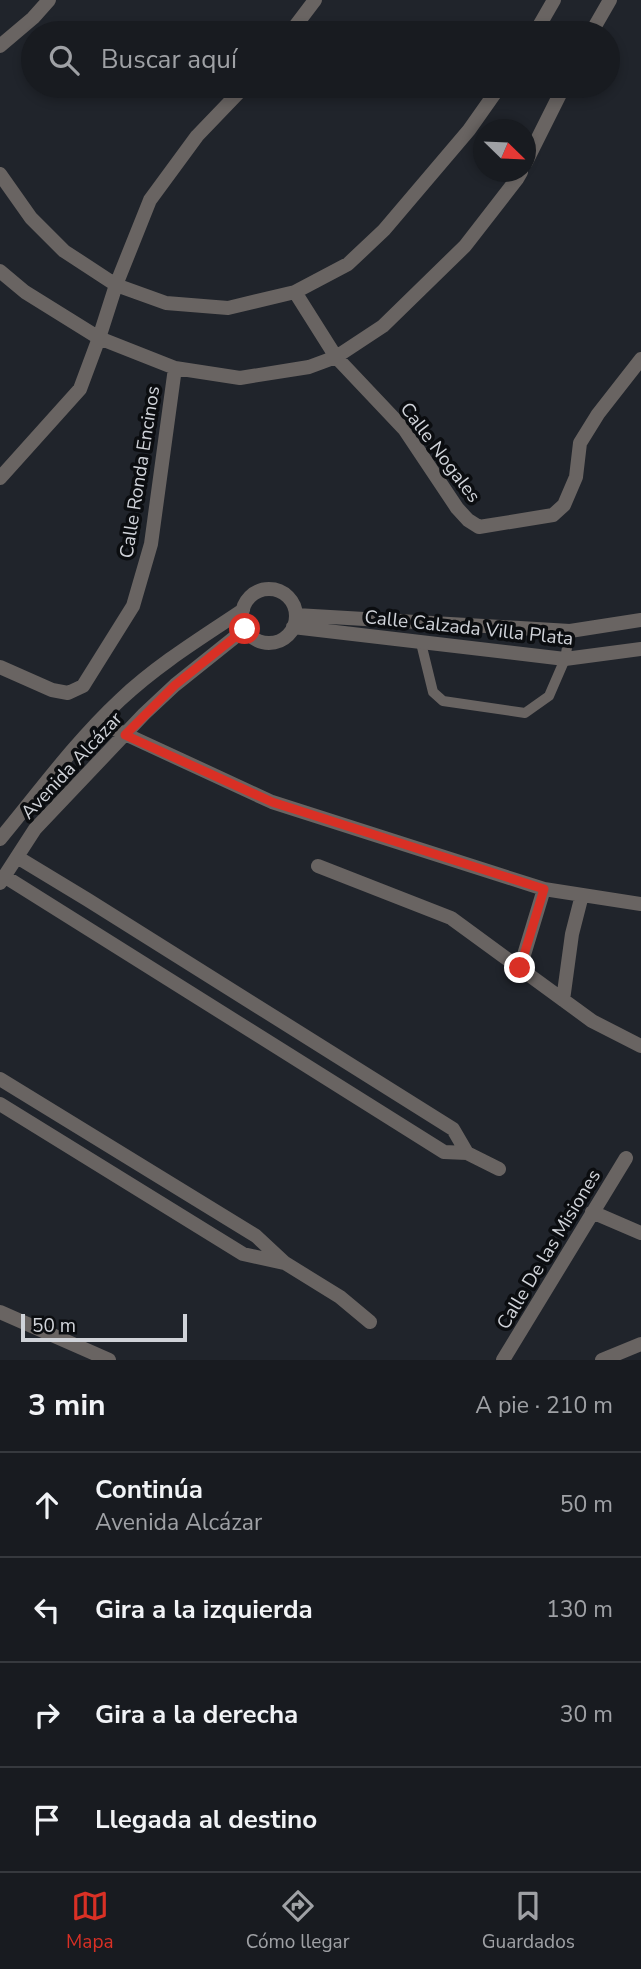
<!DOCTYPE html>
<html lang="es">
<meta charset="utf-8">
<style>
body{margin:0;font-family:"Nunito Sans",sans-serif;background:#25282d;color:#f1f3f6}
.compass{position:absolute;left:473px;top:119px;width:63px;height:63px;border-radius:50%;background:#181b20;box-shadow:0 4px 10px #0003;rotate:113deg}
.scale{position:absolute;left:21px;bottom:18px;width:166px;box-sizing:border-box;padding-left:7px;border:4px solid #d0d3d9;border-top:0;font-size:19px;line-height:24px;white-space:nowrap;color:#d0d3d9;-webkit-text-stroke:5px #0b0d10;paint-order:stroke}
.stop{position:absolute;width:21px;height:21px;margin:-16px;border:5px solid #d93025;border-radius:50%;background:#fff}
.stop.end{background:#d93025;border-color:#fff;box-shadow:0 2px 7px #0008}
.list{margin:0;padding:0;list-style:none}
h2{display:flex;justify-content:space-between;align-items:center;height:91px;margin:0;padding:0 28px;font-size:30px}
h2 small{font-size:23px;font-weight:400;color:#9fa1a5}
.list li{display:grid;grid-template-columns:46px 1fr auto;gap:21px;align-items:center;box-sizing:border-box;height:105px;padding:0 28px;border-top:2px solid #36393e}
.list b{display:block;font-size:26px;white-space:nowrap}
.list p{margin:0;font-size:23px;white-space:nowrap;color:#9fa1a5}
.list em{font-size:23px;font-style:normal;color:#9fa1a5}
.icon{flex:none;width:38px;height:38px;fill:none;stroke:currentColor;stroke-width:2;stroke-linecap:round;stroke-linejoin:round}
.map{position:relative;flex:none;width:641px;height:1360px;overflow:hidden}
.search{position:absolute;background:#181b20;box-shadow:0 4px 10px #0003;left:21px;right:21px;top:21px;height:77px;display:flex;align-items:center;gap:18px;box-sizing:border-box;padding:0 24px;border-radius:38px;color:#9fa1a5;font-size:26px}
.sheet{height:511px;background:#181b20}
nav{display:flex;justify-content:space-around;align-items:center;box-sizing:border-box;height:98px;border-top:2px solid #36393e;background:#181b20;font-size:19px;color:#9fa1a5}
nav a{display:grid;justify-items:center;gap:4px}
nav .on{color:#d93025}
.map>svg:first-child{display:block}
</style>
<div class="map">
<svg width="641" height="1360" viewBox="0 0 641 1360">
<rect width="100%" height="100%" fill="#20242b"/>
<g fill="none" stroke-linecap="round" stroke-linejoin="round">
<path stroke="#696462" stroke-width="10" d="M 421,643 L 433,692 L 443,701 L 525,713 L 549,696 L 565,659 L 570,631"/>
<path stroke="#696462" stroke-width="14" d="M 290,33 L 315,0
M 535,33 L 554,0
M 591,33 L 610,0
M 0,46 L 33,18 L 49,0
M 526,162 L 564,86
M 0,174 L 31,218 L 64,251 L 116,285 L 166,303 L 228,308 L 295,292 L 348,264 L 384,230 L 469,130 L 500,86
M 0,271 L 25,292 L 99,338 L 175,368 L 240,378 L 309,367 L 336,357 L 383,326 L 465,246 L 517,179 L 521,172
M 295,292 L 336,357 L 405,430 L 457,508 L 468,520 L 479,527 L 553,515 L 564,505 L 576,477 L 580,443 L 598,414 L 641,359
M 0,478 L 80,389 L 99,338 L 116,285 L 150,200 L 197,136 L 245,86
M242 616a27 27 0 1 1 54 0a27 27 0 1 1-54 0Z
M 296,615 L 570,631 L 641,620
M 293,627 L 565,659 L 641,649
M 0,667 L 52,690 L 68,693 L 83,686 L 133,606 L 151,544 L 175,368
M 99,722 L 272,802 L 544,889 L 641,904
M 0,839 C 39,792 76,741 120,700 C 157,665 201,638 243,610
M 17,857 L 88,900 L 453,1129 L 467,1153
M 318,866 L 451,918 L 592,1021 L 641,1046
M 4,876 L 444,1152 L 467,1153 L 499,1169
M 0,883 L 35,829 L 144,714 L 175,685 L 245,629
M 520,968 L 544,889
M 563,1000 L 572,934 L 582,895
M 0,1079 L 256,1236 L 285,1263 L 340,1297 L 370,1322
M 0,1104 L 243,1254 L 284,1263
M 592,1212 L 641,1233
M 0,1312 L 109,1360
M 503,1360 L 626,1158
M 602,1360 L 641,1344"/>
</g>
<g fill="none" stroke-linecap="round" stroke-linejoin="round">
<path stroke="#d93025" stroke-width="9" d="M 245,629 L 175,685 L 125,735 L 272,802 L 544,889 L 520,968"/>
</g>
<g text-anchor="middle" stroke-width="7" stroke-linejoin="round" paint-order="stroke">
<g font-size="19" fill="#d0d3d9" stroke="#0b0d10">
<text transform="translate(441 452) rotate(53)" y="7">Calle Nogales</text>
<text transform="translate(139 472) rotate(-81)" y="7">Calle Ronda Encinos</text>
<text transform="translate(469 627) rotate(6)" y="7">Calle Calzada Villa Plata</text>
<text transform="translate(71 765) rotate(-47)" y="7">Avenida Alcázar</text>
<text transform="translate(548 1249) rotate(-59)" y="7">Calle De las Misiones</text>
</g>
</g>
</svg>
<svg class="compass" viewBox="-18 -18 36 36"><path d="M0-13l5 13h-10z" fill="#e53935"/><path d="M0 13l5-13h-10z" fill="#9fa1a5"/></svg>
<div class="scale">50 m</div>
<div class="stop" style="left:245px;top:629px"></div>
<div class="stop end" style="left:520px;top:968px"></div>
<div class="search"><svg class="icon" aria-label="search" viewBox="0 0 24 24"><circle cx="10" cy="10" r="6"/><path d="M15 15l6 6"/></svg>Buscar aquí</div>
</div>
<section class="sheet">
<h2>3 min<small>A pie · 210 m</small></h2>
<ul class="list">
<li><svg class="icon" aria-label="ahead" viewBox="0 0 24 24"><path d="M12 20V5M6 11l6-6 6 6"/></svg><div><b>Continúa</b><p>Avenida Alcázar</p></div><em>50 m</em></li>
<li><svg class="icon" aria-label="left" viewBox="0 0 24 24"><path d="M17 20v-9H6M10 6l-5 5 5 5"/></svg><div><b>Gira a la izquierda</b></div><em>130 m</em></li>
<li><svg class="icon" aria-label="right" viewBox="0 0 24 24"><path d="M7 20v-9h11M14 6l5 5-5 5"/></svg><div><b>Gira a la derecha</b></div><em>30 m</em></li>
<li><svg class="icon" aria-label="arrive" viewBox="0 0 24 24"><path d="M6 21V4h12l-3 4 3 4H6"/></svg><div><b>Llegada al destino</b></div></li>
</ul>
</section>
<nav>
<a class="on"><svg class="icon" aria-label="map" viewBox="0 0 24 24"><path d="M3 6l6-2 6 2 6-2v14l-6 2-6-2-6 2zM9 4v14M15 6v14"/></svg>Mapa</a>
<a><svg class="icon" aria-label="directions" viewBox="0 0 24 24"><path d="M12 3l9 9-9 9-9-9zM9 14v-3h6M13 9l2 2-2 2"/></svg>Cómo llegar</a>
<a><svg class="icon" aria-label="saved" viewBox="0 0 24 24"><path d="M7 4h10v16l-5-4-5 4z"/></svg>Guardados</a>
</nav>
